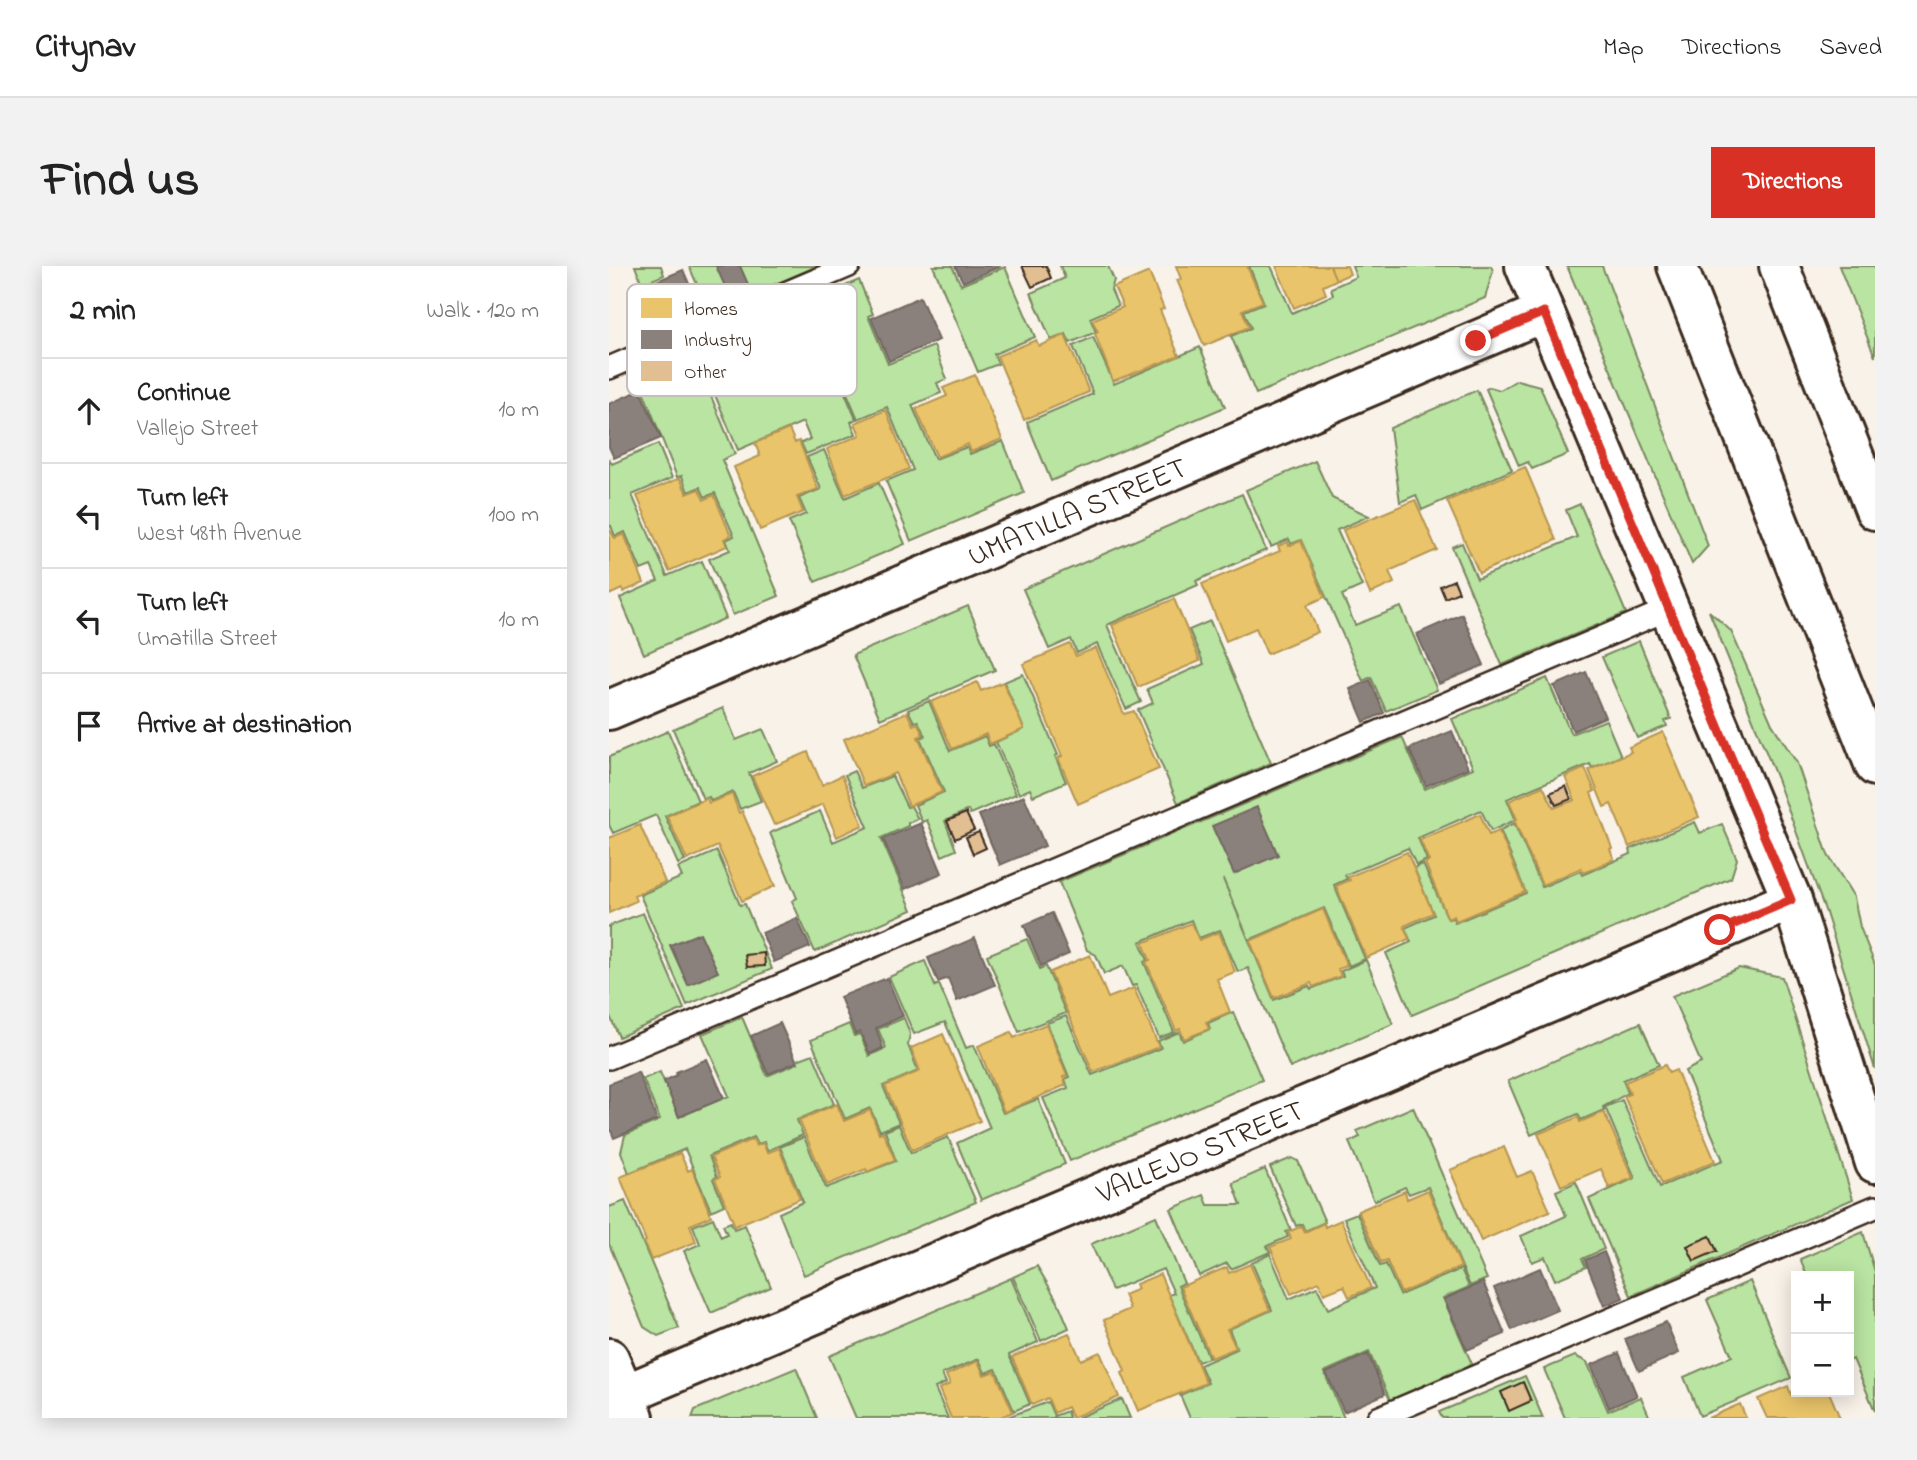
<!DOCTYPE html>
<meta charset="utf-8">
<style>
body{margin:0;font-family:"Indie Flower",sans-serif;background:#f2f2f2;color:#222}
.controls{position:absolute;right:21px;bottom:21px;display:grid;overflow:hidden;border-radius:0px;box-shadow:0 4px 18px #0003}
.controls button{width:63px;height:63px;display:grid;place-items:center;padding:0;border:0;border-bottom:2px solid #e0e0e0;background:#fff;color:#222;font:35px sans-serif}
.stop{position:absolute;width:21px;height:21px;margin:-16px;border:5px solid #d93025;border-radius:50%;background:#fff}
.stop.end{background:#d93025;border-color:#fff;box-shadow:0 2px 7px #0008}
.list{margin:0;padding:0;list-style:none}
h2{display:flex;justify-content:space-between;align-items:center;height:91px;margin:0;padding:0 28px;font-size:30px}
h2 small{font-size:23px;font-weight:400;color:#767676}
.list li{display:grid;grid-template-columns:46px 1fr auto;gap:21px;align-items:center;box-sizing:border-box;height:105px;padding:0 28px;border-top:2px solid #e0e0e0}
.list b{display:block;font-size:26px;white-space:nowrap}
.list p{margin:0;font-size:23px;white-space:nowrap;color:#767676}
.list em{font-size:23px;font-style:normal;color:#767676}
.icon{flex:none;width:38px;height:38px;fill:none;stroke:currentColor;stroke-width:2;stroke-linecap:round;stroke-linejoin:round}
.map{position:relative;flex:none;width:1266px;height:1152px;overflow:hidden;border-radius:0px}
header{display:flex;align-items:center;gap:42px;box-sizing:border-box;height:98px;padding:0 35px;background:#fff;border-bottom:2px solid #e0e0e0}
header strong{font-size:33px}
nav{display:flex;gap:38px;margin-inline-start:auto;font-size:24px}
.intro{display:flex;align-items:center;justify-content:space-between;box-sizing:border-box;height:168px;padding:0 42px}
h1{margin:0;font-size:49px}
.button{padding:18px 32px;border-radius:0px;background:#d93025;color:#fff;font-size:24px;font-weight:700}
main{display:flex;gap:42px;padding:0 42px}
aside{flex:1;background:#fff;border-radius:0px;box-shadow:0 4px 18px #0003}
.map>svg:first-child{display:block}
</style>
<header>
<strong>Citynav</strong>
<nav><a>Map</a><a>Directions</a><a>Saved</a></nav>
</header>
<div class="intro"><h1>Find us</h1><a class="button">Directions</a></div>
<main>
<aside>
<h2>2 min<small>Walk · 120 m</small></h2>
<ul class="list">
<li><svg class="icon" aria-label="ahead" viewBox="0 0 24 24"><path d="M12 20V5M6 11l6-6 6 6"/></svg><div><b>Continue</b><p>Vallejo Street</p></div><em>10 m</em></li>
<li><svg class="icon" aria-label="left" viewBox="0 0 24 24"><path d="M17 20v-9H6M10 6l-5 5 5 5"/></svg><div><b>Turn left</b><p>West 48th Avenue</p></div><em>100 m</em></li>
<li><svg class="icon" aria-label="left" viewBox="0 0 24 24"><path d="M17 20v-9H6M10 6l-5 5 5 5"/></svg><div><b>Turn left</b><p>Umatilla Street</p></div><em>10 m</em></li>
<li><svg class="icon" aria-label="arrive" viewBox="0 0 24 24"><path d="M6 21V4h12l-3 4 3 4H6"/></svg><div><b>Arrive at destination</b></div></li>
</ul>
</aside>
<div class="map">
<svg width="1266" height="1152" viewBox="0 0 1266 1152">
<rect width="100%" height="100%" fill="#f9f2e9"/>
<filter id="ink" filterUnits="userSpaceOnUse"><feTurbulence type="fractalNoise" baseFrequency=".0143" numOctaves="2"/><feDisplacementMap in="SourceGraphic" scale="14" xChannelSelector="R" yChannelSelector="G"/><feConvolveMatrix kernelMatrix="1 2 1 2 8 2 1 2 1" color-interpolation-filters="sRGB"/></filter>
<g filter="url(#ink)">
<path fill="#b9e4a2" stroke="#7a8760" stroke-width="2" d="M 26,0 L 52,0 L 55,9 L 33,18 Z
M 80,0 L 209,0 L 100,46 Z
M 324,0 L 343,0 L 352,19 L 396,1 L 426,71 L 385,88 L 389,98 L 369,106 Z
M 451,0 L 499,0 L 505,14 L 502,24 L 509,40 L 481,52 L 487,66 L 461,77 L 457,68 L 442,74 L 422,27 L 456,12 Z
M 640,0 L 662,0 L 683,47 L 724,29 L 722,22 L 747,11 L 743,0 L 882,0 L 884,5 L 876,32 L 647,128 L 622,70 L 642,62 L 635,45 L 655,37 Z
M 958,0 L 993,0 L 1099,280 L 1083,298 Z
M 1230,0 L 1266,0 L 1266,91 Z
M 250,14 L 264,48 L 259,50 L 279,98 L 325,80 L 338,113 L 328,117 L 332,127 L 303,139 L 326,193 L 358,181 L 361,188 L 394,175 L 415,227 L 302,275 L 277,215 L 304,204 L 278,141 L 249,153 L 199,36 Z
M 204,51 L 247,153 L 242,156 L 247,168 L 197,188 L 192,177 L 201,173 L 194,156 L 129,184 L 93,98 Z
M 484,71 L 505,118 L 591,81 L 616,141 L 442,215 L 418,156 L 484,128 L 464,80 Z
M 89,99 L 126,188 L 113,194 L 170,330 L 124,349 L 100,293 L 121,284 L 117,274 L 125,270 L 106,227 L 96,231 L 91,221 L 79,226 L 73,210 L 68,211 L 33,122 Z
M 908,114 L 931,120 L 959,188 L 923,203 L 919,196 L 910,200 L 877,123 L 881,121 L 891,124 Z
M 868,124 L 903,204 L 813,244 L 807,229 L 791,236 L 781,162 Z
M 49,178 L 63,212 L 23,229 L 58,310 L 93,295 L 117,352 L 35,388 L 11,332 L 49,315 L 42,300 L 32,304 L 16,266 L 6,270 L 2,260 L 0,261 L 0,192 L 3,198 Z
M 215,184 L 236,232 L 270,217 L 296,278 L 206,316 L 180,255 L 197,248 L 190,232 L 212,223 L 198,191 Z
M 706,195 L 723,232 L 760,250 L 728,264 L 753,320 L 733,329 L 746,359 L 792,341 L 828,424 L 777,445 L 762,411 L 754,415 L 692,274 L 682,278 L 680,273 L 662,281 L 637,224 Z
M 633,228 L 657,284 L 587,315 L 589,319 L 498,359 L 532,436 L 517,443 L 488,378 L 468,387 L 462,373 L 440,383 L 414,323 Z
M 971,238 L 1017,347 L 893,399 L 843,281 L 853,277 L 868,313 L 968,271 L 957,244 Z
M 359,340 L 386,404 L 271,453 L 244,389 Z
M 1100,345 L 1122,365 L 1163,458 L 1188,497 L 1219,589 L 1245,631 L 1251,661 L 1266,699 L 1266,803 L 1217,647 L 1168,513 Z
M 601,355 L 662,497 L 569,537 L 529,444 L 544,437 L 538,423 L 595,398 L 580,364 Z
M 1030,375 L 1062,453 L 1056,455 L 1058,460 L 1028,472 L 993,391 Z
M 414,408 L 449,489 L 446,490 L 457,516 L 424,530 L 421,523 L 410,528 L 387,476 L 415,463 L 395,416 Z
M 938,412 L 962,468 L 997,454 L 1012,490 L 983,502 L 981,498 L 898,533 L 906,552 L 904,555 L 882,565 L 872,544 L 809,572 L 818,594 L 807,599 L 799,582 L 736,609 L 738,613 L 725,619 L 756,693 L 740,700 L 715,642 L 640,674 L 614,613 L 665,734 L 700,720 L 702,723 L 734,710 L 732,705 L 757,694 L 784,758 L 681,802 L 639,702 L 629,706 L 611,664 L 590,672 L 582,654 L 531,676 L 539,694 L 535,696 L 565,766 L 550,772 L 527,719 L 523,720 L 514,700 L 495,708 L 487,689 L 478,684 L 450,616 L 793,471 L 816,523 L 864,502 L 843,453 Z
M 320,435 L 341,485 L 376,470 L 380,480 L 385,478 L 407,528 L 361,548 L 359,544 L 336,555 L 347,584 L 333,590 L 318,554 L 313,556 L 306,539 L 335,526 L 311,472 L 316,470 L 309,455 L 305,456 L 299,444 Z
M 114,442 L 127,474 L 154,463 L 168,495 L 140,507 L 152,535 L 131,543 L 124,526 L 102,535 L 100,531 L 94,533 L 64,463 Z
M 59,465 L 89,535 L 56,550 L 76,595 L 69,598 L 47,549 L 4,567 L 0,559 L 0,491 Z
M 245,505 L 253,522 L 283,510 L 298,541 L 302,540 L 309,553 L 299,557 L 299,560 L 272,572 L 303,644 L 206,686 L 183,635 L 188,632 L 161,567 L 211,545 L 224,576 L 259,561 L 236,509 Z
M 1086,556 L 1091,567 L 1113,558 L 1128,593 L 1122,612 L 803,749 L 777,687 L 802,676 L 796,662 L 825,649 L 805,602 L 814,598 L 839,653 L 844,652 L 846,657 L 917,627 L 891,564 L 905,557 L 933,621 L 971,605 L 973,609 L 1022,588 L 1021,583 Z
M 108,585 L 131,639 L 136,638 L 163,703 L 78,739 L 31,629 L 73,611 L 69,602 Z
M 34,647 L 75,743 L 10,771 L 0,748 L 0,660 Z
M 418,673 L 431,703 L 437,700 L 457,747 L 410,766 L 378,689 Z
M 316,695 L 326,720 L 330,718 L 357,782 L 365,779 L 394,847 L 429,833 L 456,898 L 372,934 L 348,877 L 381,862 L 336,756 L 305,768 L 280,711 Z
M 1130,702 L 1173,711 L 1244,933 L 1022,1030 L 980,933 L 1026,912 L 996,841 L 1013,834 L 1051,921 L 1114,894 L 1076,805 L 1092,797 L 1063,730 Z
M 624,746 L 653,814 L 461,895 L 434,832 L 459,822 L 456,813 L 460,811 L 438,757 L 457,750 L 483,809 L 552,782 L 549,775 L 570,766 L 574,775 L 601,763 L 599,757 Z
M 133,751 L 158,810 L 189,797 L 188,794 L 204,788 L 225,838 L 188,854 L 194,869 L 158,885 L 155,876 L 149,878 L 145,871 L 100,890 L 108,911 L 104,913 L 115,939 L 102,945 L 76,883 L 20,907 L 12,886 L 16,869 L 51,854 L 34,813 L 51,806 L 70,851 L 120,830 L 93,768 Z
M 295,752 L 301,768 L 299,779 L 309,805 L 274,820 L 290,857 L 271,865 L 261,842 L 236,853 L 202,774 L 240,758 L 245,770 L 251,768 L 260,790 L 277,782 L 269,763 Z
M 1031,757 L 1050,799 L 1014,814 L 1019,827 L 994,841 L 995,844 L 972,854 L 969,848 L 922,869 L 899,815 Z
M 804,841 L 878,1013 L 861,1020 L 819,921 L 800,928 L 796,921 L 765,935 L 740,876 L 751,871 L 748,865 Z
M 290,859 L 302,887 L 339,871 L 367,936 L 195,1009 L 170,947 L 194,936 L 171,881 L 195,871 L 217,922 L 287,895 L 276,865 Z
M 683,892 L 689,895 L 716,956 L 696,965 L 693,958 L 687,960 L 661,901 Z
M 656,903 L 682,964 L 677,966 L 679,971 L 658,980 L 661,986 L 622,1003 L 618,997 L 590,1010 L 562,943 L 595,929 L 599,939 L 632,939 L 624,917 Z
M 967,916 L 995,983 L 973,993 L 977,1001 L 946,1014 L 936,991 L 923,996 L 912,970 L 957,950 L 947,925 Z
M 16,935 L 70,1062 L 49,1070 L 35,1061 L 0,978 L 0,941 Z
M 748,947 L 771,1000 L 777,998 L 791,1029 L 852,1003 L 860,1021 L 834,1032 L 863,1098 L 781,1134 L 760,1086 L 715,1106 L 735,1152 L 581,1152 L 571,1129 L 599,1117 L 591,1099 L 628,1083 L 620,1063 L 663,1044 L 643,997 L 661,988 L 680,1033 L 708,1021 L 719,1043 L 766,1022 L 735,952 Z
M 547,950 L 575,1017 L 569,1020 L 600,1092 L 589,1096 L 560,1029 L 565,1027 L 554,1003 L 503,1024 L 482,978 Z
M 104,952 L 112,971 L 118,968 L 114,959 L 122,956 L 125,963 L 136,959 L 162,1021 L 102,1047 L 75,985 L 91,978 L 84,960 Z
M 1254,966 L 1266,1006 L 1266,1145 L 1244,1093 L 1240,1095 L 1240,1010 L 1198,1010 L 1191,993 Z
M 428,1000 L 449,1036 L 460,1062 L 432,1075 L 404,1011 Z
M 402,1012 L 429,1076 L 400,1089 L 421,1138 L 405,1145 L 387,1103 L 376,1107 L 370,1093 L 333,1108 L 337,1117 L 326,1122 L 339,1152 L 247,1152 L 220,1090 Z
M 1141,1015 L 1182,1112 L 1091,1150 L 1075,1111 L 1123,1090 L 1098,1034 Z
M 966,1090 L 978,1096 L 999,1145 L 1032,1131 L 1041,1152 L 956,1152 L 935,1103 Z
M 187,1102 L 208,1152 L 83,1152 L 86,1144 Z
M 916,1110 L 934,1152 L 833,1152 L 830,1146 Z
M 513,1133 L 521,1152 L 468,1152 Z
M 439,1136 L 445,1150 L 458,1145 L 460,1152 L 396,1152 Z"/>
<path fill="#e9c46a" stroke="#b59653" stroke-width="2" d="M 567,0 L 638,0 L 654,36 L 633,44 L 640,61 L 595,80 L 568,14 L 572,13 Z
M 667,0 L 721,0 L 727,14 L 714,20 L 717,28 L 685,42 Z
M 721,0 L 738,0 L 741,8 L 727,14 Z
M 540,6 L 555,43 L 551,44 L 570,90 L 504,115 L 486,68 L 489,66 L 483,54 L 514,41 L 505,21 Z
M 456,69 L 480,126 L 415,154 L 388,90 L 427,74 L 430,80 Z
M 366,109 L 393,173 L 362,186 L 359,178 L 328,191 L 307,143 L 338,130 L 334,122 Z
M 277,144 L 300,203 L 236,229 L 218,183 L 251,169 L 246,157 Z
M 180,163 L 186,177 L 190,175 L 209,223 L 188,231 L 194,246 L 151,264 L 125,201 L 151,190 L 146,177 Z
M 916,201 L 947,274 L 870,307 L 838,235 Z
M 71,212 L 78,228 L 90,223 L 95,234 L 105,229 L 122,270 L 115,273 L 118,280 L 60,305 L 28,230 Z
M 806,234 L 828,284 L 780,305 L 785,317 L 761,328 L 734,264 Z
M 0,263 L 6,272 L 15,268 L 35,317 L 14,326 L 13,323 L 0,329 Z
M 692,275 L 716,331 L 698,339 L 709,366 L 658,388 L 647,362 L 617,375 L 593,318 L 671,285 L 669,280 L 679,276 L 680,280 Z
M 565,333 L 591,395 L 529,421 L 503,359 Z
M 461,378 L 467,390 L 487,382 L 515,448 L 525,445 L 550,503 L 469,538 L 449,492 L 453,490 L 414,398 Z
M 368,416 L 372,425 L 394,416 L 415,463 L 381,478 L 377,468 L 343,483 L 322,436 Z
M 298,446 L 304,459 L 309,457 L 314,469 L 309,471 L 333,526 L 300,540 L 286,507 L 255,520 L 235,473 Z
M 1054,466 L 1090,551 L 1020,581 L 1002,538 L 995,541 L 980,504 L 1022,486 L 1020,481 Z
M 199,486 L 213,519 L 233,509 L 254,559 L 228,571 L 214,538 L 165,559 L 143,510 Z
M 976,502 L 986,525 L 982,527 L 1003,582 L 1001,583 L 1005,593 L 974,607 L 972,602 L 933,619 L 905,554 L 908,553 L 900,535 L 934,520 L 945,542 L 966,534 L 956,511 Z
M 123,528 L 130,547 L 133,545 L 166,620 L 133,635 L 109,580 L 78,594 L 58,550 L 98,532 L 100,537 Z
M 871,548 L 880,569 L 890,565 L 916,626 L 847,655 L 845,650 L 839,653 L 816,597 L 820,595 L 811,574 Z
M 31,559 L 56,616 L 25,630 L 27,635 L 0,647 L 0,572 Z
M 798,586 L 824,647 L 795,660 L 800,673 L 757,692 L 727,620 L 741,614 L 739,611 Z
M 714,643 L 738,700 L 729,703 L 732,710 L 704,721 L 702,717 L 665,732 L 641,675 Z
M 582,657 L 590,674 L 610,666 L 626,706 L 608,713 L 621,746 L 597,756 L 600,763 L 575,773 L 571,763 L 567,765 L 537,696 L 541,694 L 534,677 Z
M 481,689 L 499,732 L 525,722 L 550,781 L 484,806 L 441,706 Z
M 437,758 L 458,810 L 454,811 L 457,819 L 395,846 L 369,780 L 402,766 L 405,772 Z
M 334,768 L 371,855 L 303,884 L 276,820 L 311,805 L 302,782 Z
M 1056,799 L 1060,807 L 1067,804 L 1106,895 L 1053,918 L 1015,830 L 1021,828 L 1016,816 Z
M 228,838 L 235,855 L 261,844 L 270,867 L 274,866 L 286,894 L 258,906 L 257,903 L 218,919 L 190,854 Z
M 995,846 L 1024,912 L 1000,922 L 992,903 L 952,920 L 929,868 L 969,851 L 971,856 Z
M 144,873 L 147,880 L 154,877 L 158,887 L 170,882 L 191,933 L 126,960 L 106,913 L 111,911 L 102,891 Z
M 895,881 L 908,911 L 923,905 L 941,945 L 872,975 L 841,904 Z
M 71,887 L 79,905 L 83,903 L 102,950 L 81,959 L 87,976 L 42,994 L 35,976 L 37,975 L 11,911 Z
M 819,924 L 852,1001 L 792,1027 L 778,995 L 772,997 L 749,945 L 796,925 L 798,933 Z
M 732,954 L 762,1022 L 740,1031 L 735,1020 L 715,1028 L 710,1016 L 682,1028 L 661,981 L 682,973 L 679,966 L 693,960 L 696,966 L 715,957 L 716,961 Z
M 641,998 L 661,1044 L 618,1063 L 627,1082 L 602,1092 L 571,1021 L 618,1001 L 620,1007 Z
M 551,1008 L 597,1117 L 529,1145 L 513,1107 L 516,1105 L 495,1054 L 521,1043 L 515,1029 L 529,1023 L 527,1018 Z
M 460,1067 L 472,1094 L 491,1086 L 510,1131 L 463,1152 L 458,1141 L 445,1147 L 439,1132 L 423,1139 L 403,1091 Z
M 369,1095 L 375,1109 L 386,1105 L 404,1146 L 389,1152 L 342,1152 L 330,1123 L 341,1118 L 337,1109 Z
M 1179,1120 L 1182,1129 L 1190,1126 L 1196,1126 L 1198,1129 L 1206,1126 L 1220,1126 L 1231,1152 L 1158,1152 L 1149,1133 Z
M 1131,1138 L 1137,1152 L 1099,1152 Z"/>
<path fill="#8a817c" stroke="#726760" stroke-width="2" d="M 107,0 L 131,0 L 142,25 L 122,34 Z
M 346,0 L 392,0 L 354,16 Z
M 74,4 L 92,45 L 56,60 L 38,19 Z
M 311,31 L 330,74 L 280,95 L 262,52 Z
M 31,124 L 52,172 L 5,192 L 0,181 L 0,138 Z
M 853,348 L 875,399 L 830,418 L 808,368 Z
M 977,406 L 996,451 L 964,465 L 945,420 Z
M 761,414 L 775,447 L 755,456 L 741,423 Z
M 843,465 L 859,502 L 817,520 L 800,483 Z
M 415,530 L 436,580 L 391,599 L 370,549 Z
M 648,541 L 669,589 L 625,608 L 603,560 Z
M 312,557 L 333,607 L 296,623 L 274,573 Z
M 443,647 L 460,688 L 432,700 L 415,659 Z
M 188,652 L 201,681 L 165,696 L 153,667 Z
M 91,667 L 109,706 L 79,719 L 61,679 Z
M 366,672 L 386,719 L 348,735 L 339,712 L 329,716 L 319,692 Z
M 278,712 L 294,750 L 267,762 L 274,782 L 261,788 L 251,766 L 246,768 L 231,731 Z
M 171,757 L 188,796 L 159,808 L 142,770 Z
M 98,793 L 115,832 L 70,851 L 55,815 L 68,809 L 67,806 Z
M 29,806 L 48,854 L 5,872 L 0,860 L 0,818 Z
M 995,986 L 1014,1032 L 995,1040 L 976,994 Z
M 931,1002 L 949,1044 L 903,1064 L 885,1022 Z
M 874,1016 L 896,1068 L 858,1084 L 835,1033 Z
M 1057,1056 L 1070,1087 L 1030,1105 L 1016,1073 Z
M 1010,1087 L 1028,1130 L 1000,1142 L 982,1099 Z
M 759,1088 L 776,1128 L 735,1146 L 717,1107 Z"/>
<path fill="#e1bf92" stroke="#3b2a1e" stroke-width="2" d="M 413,0 L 437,0 L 442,12 L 423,21 Z
M 845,314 L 850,326 L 836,332 L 831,320 Z
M 957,520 L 962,533 L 947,539 L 941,527 Z
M 357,547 L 365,564 L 346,573 L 338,555 Z
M 370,566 L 377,582 L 364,588 L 357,571 Z
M 155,687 L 156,700 L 138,701 L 136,689 Z
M 1101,970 L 1108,985 L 1085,995 L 1078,980 Z
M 914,1116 L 922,1135 L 900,1145 L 892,1126 Z"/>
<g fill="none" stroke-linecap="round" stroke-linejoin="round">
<defs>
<path id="service" d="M 0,102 L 240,0
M 0,792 L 1060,343
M 769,1152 L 1266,941"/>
<path id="minor" d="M 0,444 L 935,46
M 0,1092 L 25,1151
M 0,1135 L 1183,634"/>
<path id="tertiary" d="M 916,0 L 1183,634 L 1266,897"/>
<path id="motorway" d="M 1068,0 L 1266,500
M 1170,0 L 1266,244"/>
</defs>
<use href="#service" stroke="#3b2a1e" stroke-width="26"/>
<use href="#minor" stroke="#3b2a1e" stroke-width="44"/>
<use href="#tertiary" stroke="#3b2a1e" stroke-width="44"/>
<use href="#motorway" stroke="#3b2a1e" stroke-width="44"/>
<use href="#service" stroke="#fff" stroke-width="21"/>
<use href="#minor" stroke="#fff" stroke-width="38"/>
<use href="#tertiary" stroke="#fff" stroke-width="38"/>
<use href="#motorway" stroke="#fff" stroke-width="38"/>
</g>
</g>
<g fill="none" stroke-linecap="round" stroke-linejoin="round" filter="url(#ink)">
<path stroke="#d93025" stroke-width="9" d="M 867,75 L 935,46 L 1182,634 L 1111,664"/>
</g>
<g text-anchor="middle" stroke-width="7" stroke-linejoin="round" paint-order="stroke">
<g font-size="30" fill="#3b2a1e" stroke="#fff">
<text transform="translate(468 245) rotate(-23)" y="10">UMATILLA STREET</text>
<text transform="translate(591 885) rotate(-23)" y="10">VALLEJO STREET</text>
</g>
</g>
<rect x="18" y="18" width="230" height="112" rx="10" fill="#fff" stroke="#c4bfbc" stroke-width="2"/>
<rect x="32" y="32" width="31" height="20" fill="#e9c46a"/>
<rect x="32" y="64" width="31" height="19" fill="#8a817c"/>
<rect x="32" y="95" width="31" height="20" fill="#e1bf92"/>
<g font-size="19" fill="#3b2a1e">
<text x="75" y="49">Homes</text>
<text x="75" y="80">Industry</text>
<text x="75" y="112">Other</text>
</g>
</svg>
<div class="controls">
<button>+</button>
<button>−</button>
</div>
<div class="stop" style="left:1111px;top:664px"></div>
<div class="stop end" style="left:867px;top:75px"></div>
</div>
</main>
